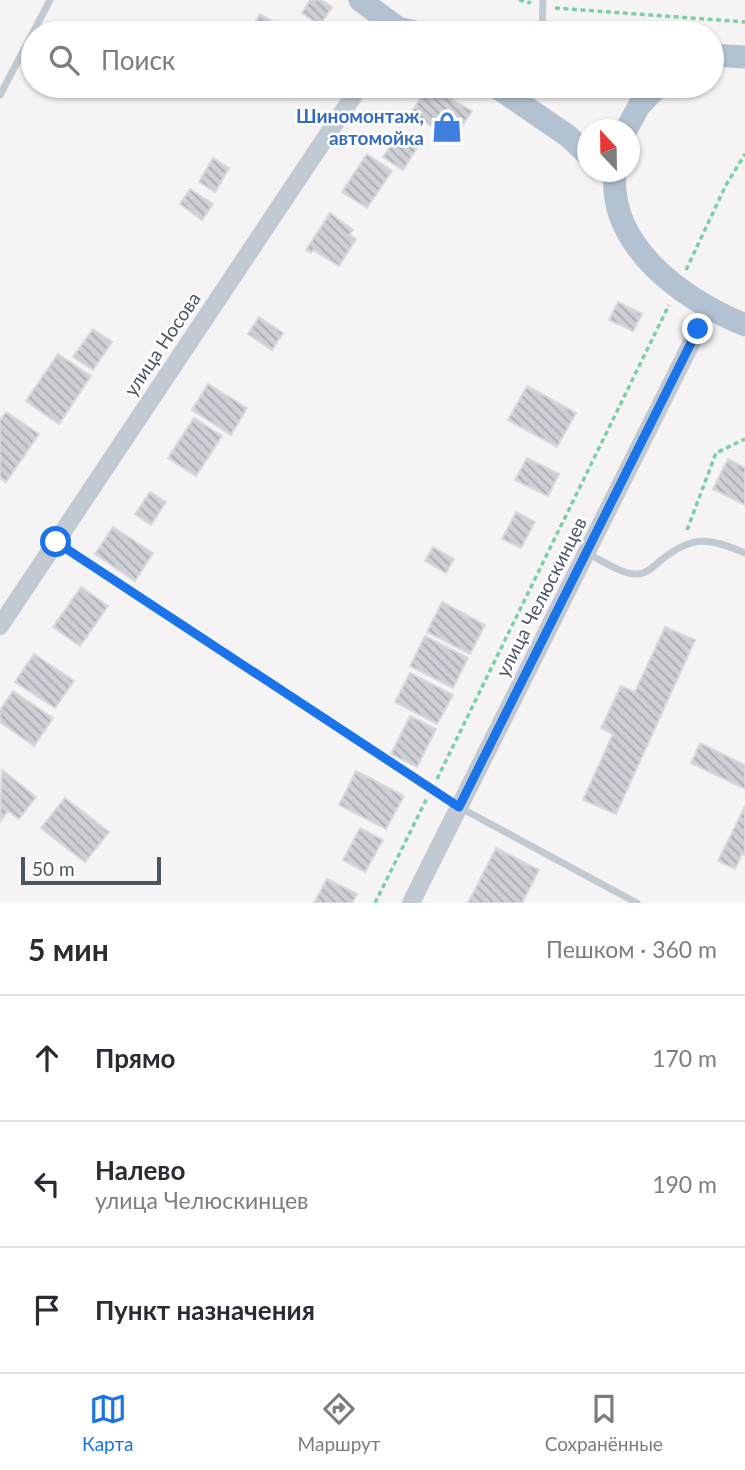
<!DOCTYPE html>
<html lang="ru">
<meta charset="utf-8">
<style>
body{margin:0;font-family:Lato,sans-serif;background:#f2f2f3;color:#2b2b33}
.compass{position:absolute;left:577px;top:119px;width:63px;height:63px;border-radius:50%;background:#fff;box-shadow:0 2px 5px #0004;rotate:338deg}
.scale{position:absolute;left:21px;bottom:18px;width:140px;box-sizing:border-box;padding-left:7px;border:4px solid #4a5661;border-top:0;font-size:19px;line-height:24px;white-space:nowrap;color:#4a5661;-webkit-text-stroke:5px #fff;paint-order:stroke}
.stop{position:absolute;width:21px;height:21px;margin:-16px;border:5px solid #1a73e8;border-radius:50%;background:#fff}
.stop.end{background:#1a73e8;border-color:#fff;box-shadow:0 2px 7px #0008}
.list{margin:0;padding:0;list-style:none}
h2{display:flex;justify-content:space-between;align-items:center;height:91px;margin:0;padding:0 28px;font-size:30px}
h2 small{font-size:23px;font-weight:400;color:#7c7c81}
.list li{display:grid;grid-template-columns:46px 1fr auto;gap:21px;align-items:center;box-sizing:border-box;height:126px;padding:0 28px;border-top:2px solid #e1e1e2}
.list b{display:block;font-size:26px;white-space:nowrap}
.list p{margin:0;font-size:23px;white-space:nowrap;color:#7c7c81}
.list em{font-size:23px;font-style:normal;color:#7c7c81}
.icon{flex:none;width:38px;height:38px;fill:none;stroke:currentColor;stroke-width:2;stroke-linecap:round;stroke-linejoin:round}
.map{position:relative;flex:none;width:745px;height:903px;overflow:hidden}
.search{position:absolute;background:#fff;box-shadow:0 2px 5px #0004;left:21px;right:21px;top:21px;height:77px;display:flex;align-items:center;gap:18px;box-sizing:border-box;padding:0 24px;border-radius:38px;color:#7c7c81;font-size:26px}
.sheet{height:469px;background:#fff}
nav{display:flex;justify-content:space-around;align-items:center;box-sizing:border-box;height:98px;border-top:2px solid #e1e1e2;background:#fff;font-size:19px;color:#7c7c81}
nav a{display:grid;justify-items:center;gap:4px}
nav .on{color:#1a73e8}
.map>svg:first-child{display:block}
</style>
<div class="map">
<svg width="745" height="903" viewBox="0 0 745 903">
<defs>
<pattern id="building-back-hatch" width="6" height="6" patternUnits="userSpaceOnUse" patternTransform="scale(1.75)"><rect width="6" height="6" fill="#cdcfd5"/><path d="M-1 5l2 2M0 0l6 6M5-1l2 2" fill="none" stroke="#a8abb0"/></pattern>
</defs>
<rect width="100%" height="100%" fill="#f5f3f3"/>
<path fill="url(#building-back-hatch)" stroke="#d7d9de" stroke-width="2" d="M 310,0 L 321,0 L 332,7 L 320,25 L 302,13 Z
M 260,14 L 294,33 L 248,33 Z
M 428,86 L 472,111 L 453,140 L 411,113 Z
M 398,135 L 417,148 L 403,170 L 383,157 Z
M 367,154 L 392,171 L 367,208 L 342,192 Z
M 213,158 L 229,168 L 215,192 L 199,182 Z
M 190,189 L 213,204 L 202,220 L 180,204 Z
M 330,213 L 353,230 L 349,235 L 356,239 L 339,266 L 313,250 L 311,253 L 306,250 Z
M 618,302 L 642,314 L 633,331 L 609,320 Z
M 259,317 L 283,333 L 272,350 L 248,334 Z
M 93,329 L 112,342 L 93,370 L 73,357 Z
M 58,354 L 91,376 L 59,424 L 26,401 Z
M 208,384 L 247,408 L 231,435 L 192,410 Z
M 527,386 L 576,413 L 557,447 L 508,420 Z
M 6,412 L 39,434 L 6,482 L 0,478 L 0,420 Z
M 194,418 L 222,436 L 196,476 L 168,458 Z
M 527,458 L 559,474 L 548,496 L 515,480 Z
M 728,459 L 745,468 L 745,505 L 713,489 Z
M 150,492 L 166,502 L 151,525 L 135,514 Z
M 516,512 L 535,522 L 521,548 L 502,539 Z
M 113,527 L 153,553 L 135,581 L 95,554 Z
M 433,547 L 454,559 L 446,573 L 425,561 Z
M 81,587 L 108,606 L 80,646 L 53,627 Z
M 442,602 L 485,625 L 470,654 L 427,632 Z
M 665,627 L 695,640 L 616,814 L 583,800 L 613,734 L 601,728 L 621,686 L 635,692 Z
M 425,636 L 468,658 L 453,688 L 410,666 Z
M 34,654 L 74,681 L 55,708 L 15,682 Z
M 410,673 L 453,695 L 437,724 L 395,702 Z
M 13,691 L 53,718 L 34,746 L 0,722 L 0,710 Z
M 410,716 L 436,729 L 417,767 L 391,754 Z
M 700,743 L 745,765 L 745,789 L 691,763 Z
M 2,770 L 36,797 L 19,819 L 8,811 L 0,822 Z
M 356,771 L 404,796 L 386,829 L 339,805 Z
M 65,798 L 109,832 L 85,862 L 41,828 Z
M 745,806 L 745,855 L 742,854 L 735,869 L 718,861 Z
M 360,828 L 383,840 L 365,872 L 343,860 Z
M 496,848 L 539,870 L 522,903 L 468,903 Z
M 327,879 L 357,894 L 352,903 L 314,903 Z"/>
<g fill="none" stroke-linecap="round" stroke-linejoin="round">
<path stroke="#7ad0a6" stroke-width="3.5" stroke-dasharray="5 3.5" stroke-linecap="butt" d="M 519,0 L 531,3
M 555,8 L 745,22
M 686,270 L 726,185 L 745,154
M 687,530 L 716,453 L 745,439
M 437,779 L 669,305
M 375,903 L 427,798"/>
<path stroke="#c1cad2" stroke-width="7" d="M 542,33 L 543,0
M 0,95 L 50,0
M 57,542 L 459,807 L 637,903
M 587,553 C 600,559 622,575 637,574 C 646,574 653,567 660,561 C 692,535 708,537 745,553"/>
<path stroke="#c1cad2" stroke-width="18" d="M 0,626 L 360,86
M 411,903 L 708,310"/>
<path stroke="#b3c2d1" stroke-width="23" d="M 360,0 L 398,28 L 419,33
M 712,55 L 745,57
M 495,86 L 568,136 L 588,155
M 626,130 L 639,106 L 658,86
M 615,172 C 608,247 683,299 745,325"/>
</g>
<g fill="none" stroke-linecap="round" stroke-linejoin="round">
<path stroke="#1a73e8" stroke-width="9" d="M 56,542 L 459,807 L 698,329"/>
</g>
<defs>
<symbol id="shop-bare" viewBox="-9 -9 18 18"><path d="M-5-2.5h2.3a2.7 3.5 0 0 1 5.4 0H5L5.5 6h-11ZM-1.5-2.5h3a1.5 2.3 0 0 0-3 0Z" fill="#3f7fe0" stroke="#fff" stroke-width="2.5" paint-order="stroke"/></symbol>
</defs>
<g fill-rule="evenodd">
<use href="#shop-bare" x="425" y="105" width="44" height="44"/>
</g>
<g text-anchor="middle" stroke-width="5" stroke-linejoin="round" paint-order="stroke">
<g font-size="19" font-weight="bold" fill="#366cbe" stroke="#fff" text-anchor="end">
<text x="424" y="123">Шиномонтаж,<tspan x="424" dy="22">автомойка</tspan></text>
</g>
<g font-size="19" fill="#4a5661" stroke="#fff">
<text transform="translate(162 344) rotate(-56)" y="7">улица Носова</text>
<text transform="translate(541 597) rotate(-63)" y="7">улица Челюскинцев</text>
</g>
</g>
</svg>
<svg class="compass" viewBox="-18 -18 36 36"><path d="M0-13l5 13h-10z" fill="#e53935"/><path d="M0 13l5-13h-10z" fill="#7c7c81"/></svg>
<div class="scale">50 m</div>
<div class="stop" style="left:56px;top:542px"></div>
<div class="stop end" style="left:698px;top:329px"></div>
<div class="search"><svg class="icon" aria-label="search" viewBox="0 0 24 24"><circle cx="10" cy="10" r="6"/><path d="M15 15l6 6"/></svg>Поиск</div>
</div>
<section class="sheet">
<h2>5 мин<small>Пешком · 360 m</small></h2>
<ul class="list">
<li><svg class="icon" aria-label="ahead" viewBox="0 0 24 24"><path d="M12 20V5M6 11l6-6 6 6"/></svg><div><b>Прямо</b></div><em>170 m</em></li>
<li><svg class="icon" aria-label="left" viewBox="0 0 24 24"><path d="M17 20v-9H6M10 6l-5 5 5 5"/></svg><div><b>Налево</b><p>улица Челюскинцев</p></div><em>190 m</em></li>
<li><svg class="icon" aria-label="arrive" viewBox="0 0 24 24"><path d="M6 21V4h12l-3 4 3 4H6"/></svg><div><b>Пункт назначения</b></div></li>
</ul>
</section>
<nav>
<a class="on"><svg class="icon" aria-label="map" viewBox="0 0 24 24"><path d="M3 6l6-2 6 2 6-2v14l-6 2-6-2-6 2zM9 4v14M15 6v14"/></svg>Карта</a>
<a><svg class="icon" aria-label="directions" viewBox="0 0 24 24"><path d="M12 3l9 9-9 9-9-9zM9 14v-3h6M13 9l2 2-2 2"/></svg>Маршрут</a>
<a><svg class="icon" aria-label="saved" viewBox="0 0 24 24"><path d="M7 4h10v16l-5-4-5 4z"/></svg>Сохранённые</a>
</nav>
